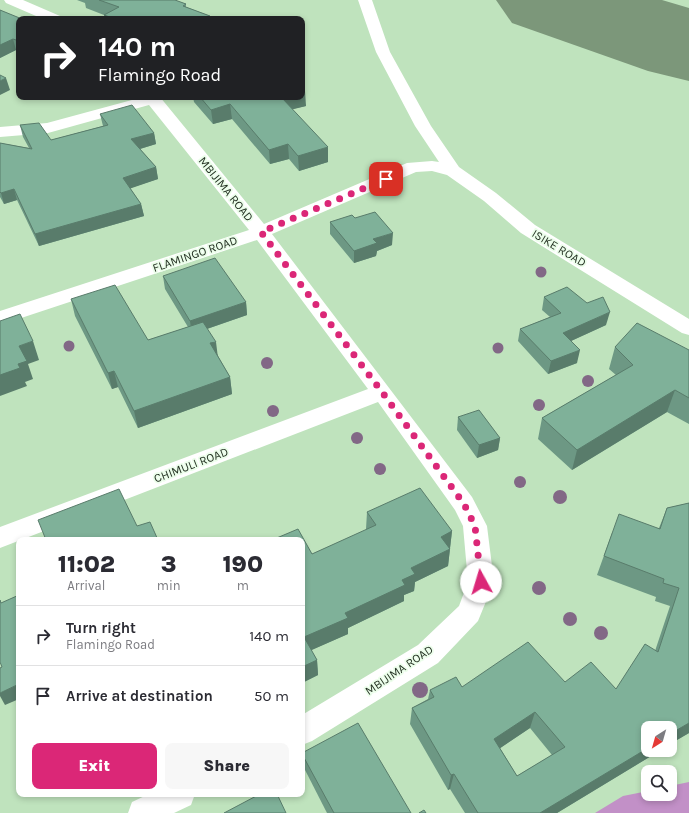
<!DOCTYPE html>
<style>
body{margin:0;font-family:Karla,sans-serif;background:#f7f7f7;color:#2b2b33;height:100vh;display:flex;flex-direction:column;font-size:15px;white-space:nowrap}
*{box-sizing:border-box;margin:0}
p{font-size:13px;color:#7c7c81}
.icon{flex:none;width:22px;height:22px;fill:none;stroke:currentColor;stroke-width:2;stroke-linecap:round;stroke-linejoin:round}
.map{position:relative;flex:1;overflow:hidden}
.sheet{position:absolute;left:16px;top:537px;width:289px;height:260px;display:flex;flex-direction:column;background:#fff;border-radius:8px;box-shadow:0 2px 6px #0003}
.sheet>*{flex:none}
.guide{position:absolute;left:16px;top:16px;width:289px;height:84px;border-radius:8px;box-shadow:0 2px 6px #0003;background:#202124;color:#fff;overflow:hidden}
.needle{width:26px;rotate:217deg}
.tools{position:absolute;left:641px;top:721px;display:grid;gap:8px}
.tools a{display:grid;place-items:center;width:36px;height:36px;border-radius:8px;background:#fff;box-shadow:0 2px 6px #0003;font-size:20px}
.pin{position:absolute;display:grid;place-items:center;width:34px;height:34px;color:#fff;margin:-17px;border-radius:8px;box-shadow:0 2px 6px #0006}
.me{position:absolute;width:44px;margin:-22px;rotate:354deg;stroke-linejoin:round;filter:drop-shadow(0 0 3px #0008)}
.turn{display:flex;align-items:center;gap:14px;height:84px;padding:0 16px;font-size:18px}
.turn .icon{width:52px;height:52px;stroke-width:2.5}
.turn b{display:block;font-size:28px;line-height:34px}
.eta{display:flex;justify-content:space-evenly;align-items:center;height:68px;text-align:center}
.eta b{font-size:24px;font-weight:800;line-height:28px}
.action{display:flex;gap:8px;margin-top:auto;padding:8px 16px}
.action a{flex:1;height:46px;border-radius:8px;background:#db2777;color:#fff;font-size:16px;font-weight:800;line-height:46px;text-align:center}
.action a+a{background:#f7f7f7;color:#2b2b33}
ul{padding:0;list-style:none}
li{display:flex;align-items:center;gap:12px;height:60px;padding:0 16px;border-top:1px solid #e1e1e2}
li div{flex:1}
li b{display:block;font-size:15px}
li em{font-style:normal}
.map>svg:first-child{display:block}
</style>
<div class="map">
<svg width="689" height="813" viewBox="0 0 689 813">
<rect width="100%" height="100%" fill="#bfe3bd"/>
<path fill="#c290c7" d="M689,782V813H595L623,796L648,791V794H670V786Z"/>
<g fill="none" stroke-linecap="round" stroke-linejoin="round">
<path fill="#7c977a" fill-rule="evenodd" d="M496,0H662L689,8V81L648,71L512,23Z"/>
<g fill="#fff" fill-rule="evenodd">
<path d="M4,0H23L60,16L62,19H43L6,3Z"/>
<path d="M358,0H372L390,52L431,126L459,167L496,193L535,225L689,319V335L682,333L521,233L484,201L447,175L432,171L416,172L272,234L472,497L487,526L494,582L478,621L438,663L312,741L302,745V715L418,645L459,606L468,582L463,526L455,510L378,402L0,548V527L368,389L257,240L0,325V311L249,230L149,105L48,133L0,137V127L47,123L143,97H160L264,224L407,163L432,161L439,162L415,126L376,52Z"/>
<path d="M149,794H195L191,805L174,813H128L132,802Z"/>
</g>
</g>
<g fill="#826886">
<circle cx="541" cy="272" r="5.5"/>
<circle cx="69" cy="346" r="5.5"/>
<circle cx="498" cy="348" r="5.5"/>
<circle cx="267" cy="363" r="6"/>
<circle cx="588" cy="381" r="6"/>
<circle cx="539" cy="405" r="6"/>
<circle cx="273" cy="411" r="6"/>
<circle cx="357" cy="438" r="6"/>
<circle cx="380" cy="469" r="6"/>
<circle cx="520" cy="482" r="6"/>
<circle cx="560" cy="497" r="7"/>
<circle cx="539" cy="588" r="7"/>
<circle cx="570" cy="619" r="7"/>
<circle cx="601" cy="633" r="7"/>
<circle cx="420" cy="690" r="8"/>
</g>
<g fill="#6d9884" fill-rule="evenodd">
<path d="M77,0H177V1L186,4V7L210,16L211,19H105L104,15L86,8L85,3Z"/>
<path d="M0,10L19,19V51L16,50L0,58Z"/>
<path d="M193,97H302L306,106L292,109L328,162L299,171L289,159L270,164L232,119L213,124L194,102Z"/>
<path d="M100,114L154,133L156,144L140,149L156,167L158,179L130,188L141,204L144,216L39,246L17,200L4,204L0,197V143L29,148L23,137L20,125L51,140L103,126Z"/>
<path d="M355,218L392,245L377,251L376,256L354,263L330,234V222Z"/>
<path d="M163,276L246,302L247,315L207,329L218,356L230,377L232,394L138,428L118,387L112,389L75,316L71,299L148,340L188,327L165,289Z"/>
<path d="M544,297L606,325L571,341L577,363L548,374L518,341L520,329L550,317L542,310Z"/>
<path d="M615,347L689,350V424L667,412L572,470L538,439L542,418L616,375L609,369Z"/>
<path d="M458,417L500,438L498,450L477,458L457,430Z"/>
<path d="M689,503V733L670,744L648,750H661L557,813H465L450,789L448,790L410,724L412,708L428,699L430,690L462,687L565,682L616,689L655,651L670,606L655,601L656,597L597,575L612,533L659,528L667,508ZM530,728L552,755L517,776L500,748Z"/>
<path d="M367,512L452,531L450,548L448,566L415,582L414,591L404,595V601L348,628V634L311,650L317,660L318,675L302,683V540L312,554L367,530L366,529Z"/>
<path d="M302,753L411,813H327L303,766Z"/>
</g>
<g fill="#597c6b">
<path d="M13,39L16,50L0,58V45Z"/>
<path d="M6,78L10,90L0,95V81Z"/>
<path d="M305,91L306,106L282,112V98L285,97H302V92Z"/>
<path d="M230,104L232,119L213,124L211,110Z"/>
<path d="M154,133L156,144L133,151L131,139Z"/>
<path d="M288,144L289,159L270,164L269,150Z"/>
<path d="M328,147V162L299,171L298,156Z"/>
<path d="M156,167L158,179L126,190L123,178Z"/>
<path d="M14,189L17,200L4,204L1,193Z"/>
<path d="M141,204L144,216L39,246L35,234Z"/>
<path d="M393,233L392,245L377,251L376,256L354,263V251L373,239Z"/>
<path d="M246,302L247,315L192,334L190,321Z"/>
<path d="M610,312L606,325L560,346L563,333Z"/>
<path d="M33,341L39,360L28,364L33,379L25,382L27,386L0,396V375L18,364L19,346Z"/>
<path d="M216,342L218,358L210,343Z"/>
<path d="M580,350L577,363L548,374L551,361Z"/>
<path d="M114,371L118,387L112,389L108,373Z"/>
<path d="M230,377L232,394L138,428L134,411Z"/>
<path d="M675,390L667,412L572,470L577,450Z"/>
<path d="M500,438L498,450L477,458L479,445Z"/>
<path d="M452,531L450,548L439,553L441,537Z"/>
<path d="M450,549L448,566L415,582L414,591L404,595V601L348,628V634L305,653L304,637L402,580L411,568Z"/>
<path d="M317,660L318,675L302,683V667Z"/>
<path d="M19,684V699L5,705L0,696V693Z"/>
<path d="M535,712L530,728L490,755L494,739Z"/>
<path d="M689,723V733L670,744V734Z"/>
<path d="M648,748V750H661L557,813H540Z"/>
<path d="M454,774L450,789L448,790L451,775Z"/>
</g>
<g fill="#7fb199" stroke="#597c6b" fill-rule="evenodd">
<path d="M99,0H175L186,4L183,6L210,16L206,19H115L104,15L119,7Z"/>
<path d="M0,10L22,19H19V41L13,39L0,45Z"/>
<path d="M0,75L6,78L0,81Z"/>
<path d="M302,88L305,91L302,92Z"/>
<path d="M200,97H285L282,98L328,147L298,156L288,144L269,150L230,104L211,110Z"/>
<path d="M132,105L154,133L131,139L156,167L123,178L141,204L35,234L14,189L1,193L0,192V143L32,149L20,125L39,123L51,140L108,125L100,114Z"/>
<path d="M375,212L393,233L373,239L377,243L354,251L330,222L352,215L355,218Z"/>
<path d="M215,258L246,302L190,321L163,276Z"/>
<path d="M115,285L148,340L203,322L216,342L210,343L230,377L134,411L114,371L108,373L71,299Z"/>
<path d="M567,287L587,303L603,297L610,312L563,333L580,350L551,361L520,329L561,313L544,297Z"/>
<path d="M20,314L33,341L19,346L27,361L18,364L20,368L0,375V321Z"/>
<path d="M637,323L689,350V398L675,390L577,450L542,418L633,365L615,347Z"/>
<path d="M479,410L500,438L479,445L458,417Z"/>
<path d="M420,488L452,531L441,537L450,549L411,568L415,574L402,580L405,585L345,613L348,618L304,637L317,660L302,667V540H272L298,529L312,554L376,525L367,512Z"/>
<path d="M119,489L137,526L150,522L158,540H46L38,520Z"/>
<path d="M689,503V723L670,734V728H648V748L540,813H478L454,774L451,775L412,708L434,697L430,690L456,677L462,687L528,642L565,682L591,662L616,689L645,644L658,652L679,588L663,583L664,579L604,556L619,514L660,529L667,508ZM535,712L565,747L517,776L494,739Z"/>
<path d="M19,595V684L0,693V668L2,667L0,662V600L1,603Z"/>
<path d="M358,723L411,813H334L302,754V753Z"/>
<path d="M260,794H277L286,813H224Z"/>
<path d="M424,810L426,813H419Z"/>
</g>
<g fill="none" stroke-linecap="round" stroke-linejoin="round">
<path stroke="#db2777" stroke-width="7" stroke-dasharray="0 12.6" d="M386,179L261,232L382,392L464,504L475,526L481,582"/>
</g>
<g text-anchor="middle" stroke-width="3.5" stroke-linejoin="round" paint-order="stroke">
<g font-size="12" fill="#233122" stroke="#ecfeeb">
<text transform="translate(226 189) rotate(51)" y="4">MBIJIMA ROAD</text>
<text transform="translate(559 248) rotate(31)" y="4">ISIKE ROAD</text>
<text transform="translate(195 254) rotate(-19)" y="4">FLAMINGO ROAD</text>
<text transform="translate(191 465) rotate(-21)" y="4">CHIMULI ROAD</text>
<text transform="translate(399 670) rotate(-34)" y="4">MBIJIMA ROAD</text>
</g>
</g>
</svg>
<div class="tools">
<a><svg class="needle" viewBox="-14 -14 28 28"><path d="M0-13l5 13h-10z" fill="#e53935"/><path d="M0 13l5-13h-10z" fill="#7c7c81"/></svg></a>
<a><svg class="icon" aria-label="search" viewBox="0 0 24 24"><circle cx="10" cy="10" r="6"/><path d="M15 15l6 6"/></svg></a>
</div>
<div class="pin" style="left:386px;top:179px;background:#d93025"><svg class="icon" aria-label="arrive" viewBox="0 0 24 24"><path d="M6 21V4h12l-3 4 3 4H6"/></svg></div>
<svg class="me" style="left:481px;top:582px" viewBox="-20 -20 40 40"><circle r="19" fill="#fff"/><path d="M0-13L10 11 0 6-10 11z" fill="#db2777"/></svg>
<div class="guide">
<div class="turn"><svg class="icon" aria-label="right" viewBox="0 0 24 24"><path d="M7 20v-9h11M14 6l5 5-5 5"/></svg><div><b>140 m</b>Flamingo Road</div></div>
</div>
<section class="sheet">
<div class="eta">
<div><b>11:02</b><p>Arrival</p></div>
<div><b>3</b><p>min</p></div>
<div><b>190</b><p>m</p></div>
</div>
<ul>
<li><svg class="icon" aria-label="right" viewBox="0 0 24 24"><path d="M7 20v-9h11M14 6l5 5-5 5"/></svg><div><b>Turn right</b><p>Flamingo Road</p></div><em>140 m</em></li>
<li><svg class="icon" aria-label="arrive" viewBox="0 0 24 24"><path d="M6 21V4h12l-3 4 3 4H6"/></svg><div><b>Arrive at destination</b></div><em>50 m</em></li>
</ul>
<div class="action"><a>Exit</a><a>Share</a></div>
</section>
</div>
